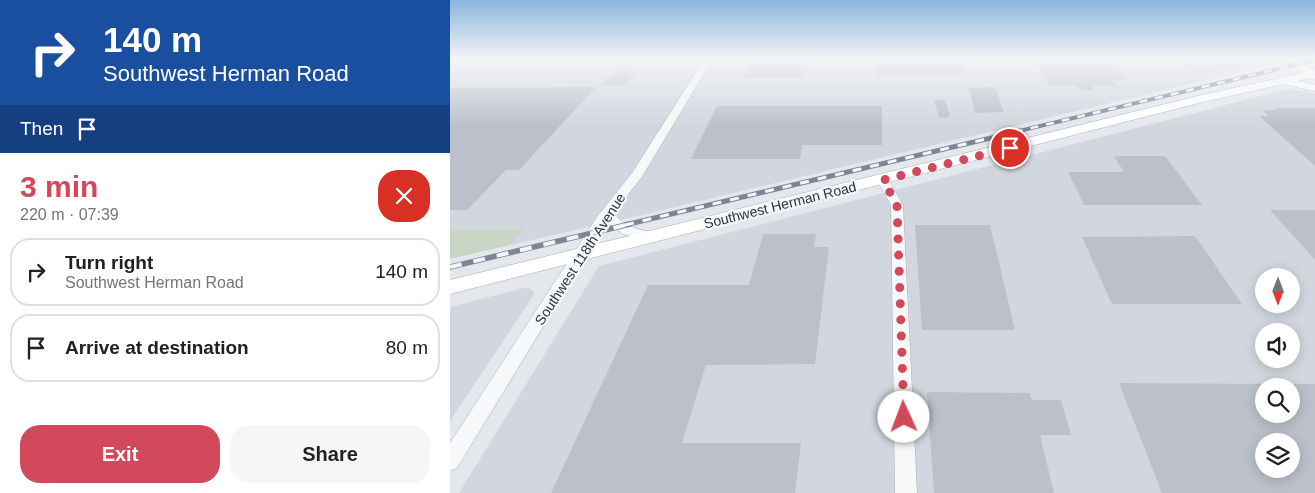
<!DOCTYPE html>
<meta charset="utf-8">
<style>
body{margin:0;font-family:Helvetica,sans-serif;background:#f6f6f6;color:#202124;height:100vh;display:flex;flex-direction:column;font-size:19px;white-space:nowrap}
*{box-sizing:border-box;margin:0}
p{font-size:16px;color:#757577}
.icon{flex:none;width:28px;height:28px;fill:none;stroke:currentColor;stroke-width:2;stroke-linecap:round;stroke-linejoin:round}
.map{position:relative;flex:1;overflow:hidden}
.panel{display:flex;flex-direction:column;background:#fff;width:450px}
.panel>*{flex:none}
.guide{background:#1a4fa0;color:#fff;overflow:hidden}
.needle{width:32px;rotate:180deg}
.controls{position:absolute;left:805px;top:268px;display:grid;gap:10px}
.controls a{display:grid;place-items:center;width:45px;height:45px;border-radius:50%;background:#fff;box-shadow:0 2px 12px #0003;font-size:25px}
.pin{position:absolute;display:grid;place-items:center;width:42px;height:42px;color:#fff;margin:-21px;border:2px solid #fff;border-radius:50%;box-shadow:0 1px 5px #0007}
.me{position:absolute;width:55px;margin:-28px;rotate:358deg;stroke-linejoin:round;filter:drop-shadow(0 0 4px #0008)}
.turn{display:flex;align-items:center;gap:18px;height:105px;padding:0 20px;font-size:22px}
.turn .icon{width:65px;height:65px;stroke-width:2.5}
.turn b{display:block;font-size:35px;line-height:42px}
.then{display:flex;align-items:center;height:48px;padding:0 20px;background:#0003;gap:10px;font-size:19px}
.round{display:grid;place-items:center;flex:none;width:52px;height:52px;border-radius:20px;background:#f6f6f6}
.summary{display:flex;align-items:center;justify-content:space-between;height:85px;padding:0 20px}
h1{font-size:30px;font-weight:700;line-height:38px;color:#d1495b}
.cta{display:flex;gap:10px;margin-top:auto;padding:10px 20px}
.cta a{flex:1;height:58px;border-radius:20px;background:#d1495b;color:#fff;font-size:20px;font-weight:700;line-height:58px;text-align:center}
.cta a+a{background:#f6f6f6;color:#202124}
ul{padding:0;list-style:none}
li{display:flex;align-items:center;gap:15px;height:68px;margin:0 10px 8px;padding:0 10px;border:2px solid #e0e0e0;border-radius:20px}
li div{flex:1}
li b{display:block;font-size:19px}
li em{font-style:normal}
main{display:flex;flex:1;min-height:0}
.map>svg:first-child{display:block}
</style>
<main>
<section class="panel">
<div class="guide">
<div class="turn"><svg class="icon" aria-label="right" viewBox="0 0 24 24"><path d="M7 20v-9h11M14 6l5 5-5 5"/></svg><div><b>140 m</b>Southwest Herman Road</div></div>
<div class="then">Then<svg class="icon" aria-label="arrive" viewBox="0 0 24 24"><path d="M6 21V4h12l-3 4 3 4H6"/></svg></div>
</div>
<div class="summary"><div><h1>3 min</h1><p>220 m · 07:39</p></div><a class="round" style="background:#d93025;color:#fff"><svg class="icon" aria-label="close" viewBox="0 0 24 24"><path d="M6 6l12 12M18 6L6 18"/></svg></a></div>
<ul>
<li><svg class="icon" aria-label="right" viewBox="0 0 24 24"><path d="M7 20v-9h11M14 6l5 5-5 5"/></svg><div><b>Turn right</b><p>Southwest Herman Road</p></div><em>140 m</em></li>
<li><svg class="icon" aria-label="arrive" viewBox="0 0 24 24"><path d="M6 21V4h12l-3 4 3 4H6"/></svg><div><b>Arrive at destination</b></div><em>80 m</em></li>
</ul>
<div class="cta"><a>Exit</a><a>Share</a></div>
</section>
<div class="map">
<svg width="865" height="493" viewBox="0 0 865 493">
<rect width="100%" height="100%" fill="#e4e7ec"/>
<g fill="#d2d6de" fill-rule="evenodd">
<path d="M0,58H819L827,63L196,214L60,245L73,229L0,230Z"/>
<path d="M839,89L865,93V493H9L149,266ZM814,276H841V304H814ZM814,331H841V359H814ZM814,386H841V414H814ZM814,441H841V469H814Z"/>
<path d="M78,287L85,293L0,421V307Z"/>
</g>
<path fill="#c9d6c5" d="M74,229L60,245L0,259V230Z"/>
<g fill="#bbc0ca" fill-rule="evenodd">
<path d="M303,58H360L355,77H294Z"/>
<path d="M427,58H511L517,75H427Z"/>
<path d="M584,58H659L677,80H661L666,86L640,85L644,90H630L626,85H599Z"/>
<path d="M729,58H809L810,63L768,71H744Z"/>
<path d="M188,69L175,85H152L166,70Z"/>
<path d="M146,87L69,170H56L17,210H0V88Z"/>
<path d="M545,87L554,112L525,113L519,88Z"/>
<path d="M484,100H495L500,117L489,118Z"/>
<path d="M267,106H432V145H352L350,159H241Z"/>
<path d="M826,108H865V166L809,116H819L812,110H828Z"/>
<path d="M664,156H715L752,205H634L618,172H674Z"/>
<path d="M820,210H865V260Z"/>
<path d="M465,225H540L565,330H472Z"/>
<path d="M313,234H366L364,247H379L365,364L256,365L232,443H351L345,493H101L198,285H299Z"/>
<path d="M745,236L792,304H662L632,237Z"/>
<path d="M669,383L814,384V414H841V384H865V493H712ZM814,441H841V469H814Z"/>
<path d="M477,392L580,393L582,400H611L621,435H590L604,493H484Z"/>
</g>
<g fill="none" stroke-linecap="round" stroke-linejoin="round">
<defs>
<g id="minor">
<path d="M255,58H263L193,175L164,213C175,229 191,229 209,234L211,237L209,240L204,242L173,234L157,222L7,468L0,471V443L147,217L182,173Z"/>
<path d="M433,176L437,178L453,205L467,493H445L441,205L427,180Z"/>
</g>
<g id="major">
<path d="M833,58H844L865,71V80L860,78L847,81L865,85V91L833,84L753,102L0,294V280L752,95L853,73Z"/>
<path d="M859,58H865V61L860,60Z"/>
</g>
</defs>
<use href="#minor" stroke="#a9aeb7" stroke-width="1"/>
<use href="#major" stroke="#a3abb8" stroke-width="1"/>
<use href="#minor" fill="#f7f8fa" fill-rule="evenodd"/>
<use href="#major" fill="#fff" fill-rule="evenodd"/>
<defs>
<path id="rail-far2" d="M565,132L865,60"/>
<path id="rail-far1" d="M175,225L570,131"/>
<path id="rail" d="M0,267L180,224"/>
</defs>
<use href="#rail-far2" stroke="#7d8696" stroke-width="4"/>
<use href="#rail-far1" stroke="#7d8696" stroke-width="5"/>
<use href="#rail" stroke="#7d8696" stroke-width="5.5"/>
<use href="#rail-far2" stroke="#f4f6f9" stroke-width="2.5" stroke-dasharray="8" stroke-linecap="butt"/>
<use href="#rail-far1" stroke="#f4f6f9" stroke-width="3" stroke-dasharray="9" stroke-linecap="butt"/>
<use href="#rail" stroke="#f4f6f9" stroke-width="4" stroke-dasharray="12" stroke-linecap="butt"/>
</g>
<linearGradient id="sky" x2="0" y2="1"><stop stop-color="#8bb4dd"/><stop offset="0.46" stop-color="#f3f4f6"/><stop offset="1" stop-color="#f3f4f6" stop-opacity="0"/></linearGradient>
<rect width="865" height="127" fill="url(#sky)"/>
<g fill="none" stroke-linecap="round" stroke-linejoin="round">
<path stroke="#d1495b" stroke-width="9" stroke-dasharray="0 16.2" d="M454,417L447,205L433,180L560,148"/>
</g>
<g text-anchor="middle" stroke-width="4.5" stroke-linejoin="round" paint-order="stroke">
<g font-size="14" fill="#2b3445" stroke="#f4f6f9">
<text transform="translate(330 205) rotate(-14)" y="5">Southwest Herman Road</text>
<text transform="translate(130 259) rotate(-57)" y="5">Southwest 118th Avenue</text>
</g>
</g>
</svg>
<div class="controls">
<a><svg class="needle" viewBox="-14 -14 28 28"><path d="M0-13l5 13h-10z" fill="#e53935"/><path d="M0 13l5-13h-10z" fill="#757577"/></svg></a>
<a><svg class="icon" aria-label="sound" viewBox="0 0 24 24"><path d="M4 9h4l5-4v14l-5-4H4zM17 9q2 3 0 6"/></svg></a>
<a><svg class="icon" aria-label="search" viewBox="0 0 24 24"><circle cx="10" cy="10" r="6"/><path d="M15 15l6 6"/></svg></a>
<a><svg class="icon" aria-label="layers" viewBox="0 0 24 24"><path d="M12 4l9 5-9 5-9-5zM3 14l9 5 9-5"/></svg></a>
</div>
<div class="pin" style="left:560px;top:148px;background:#d93025"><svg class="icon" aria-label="arrive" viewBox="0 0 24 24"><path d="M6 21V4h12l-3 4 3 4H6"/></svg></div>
<svg class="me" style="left:454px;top:417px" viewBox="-20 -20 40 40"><circle r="19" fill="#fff"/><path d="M0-13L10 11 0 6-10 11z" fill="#d1495b"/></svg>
</div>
</main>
